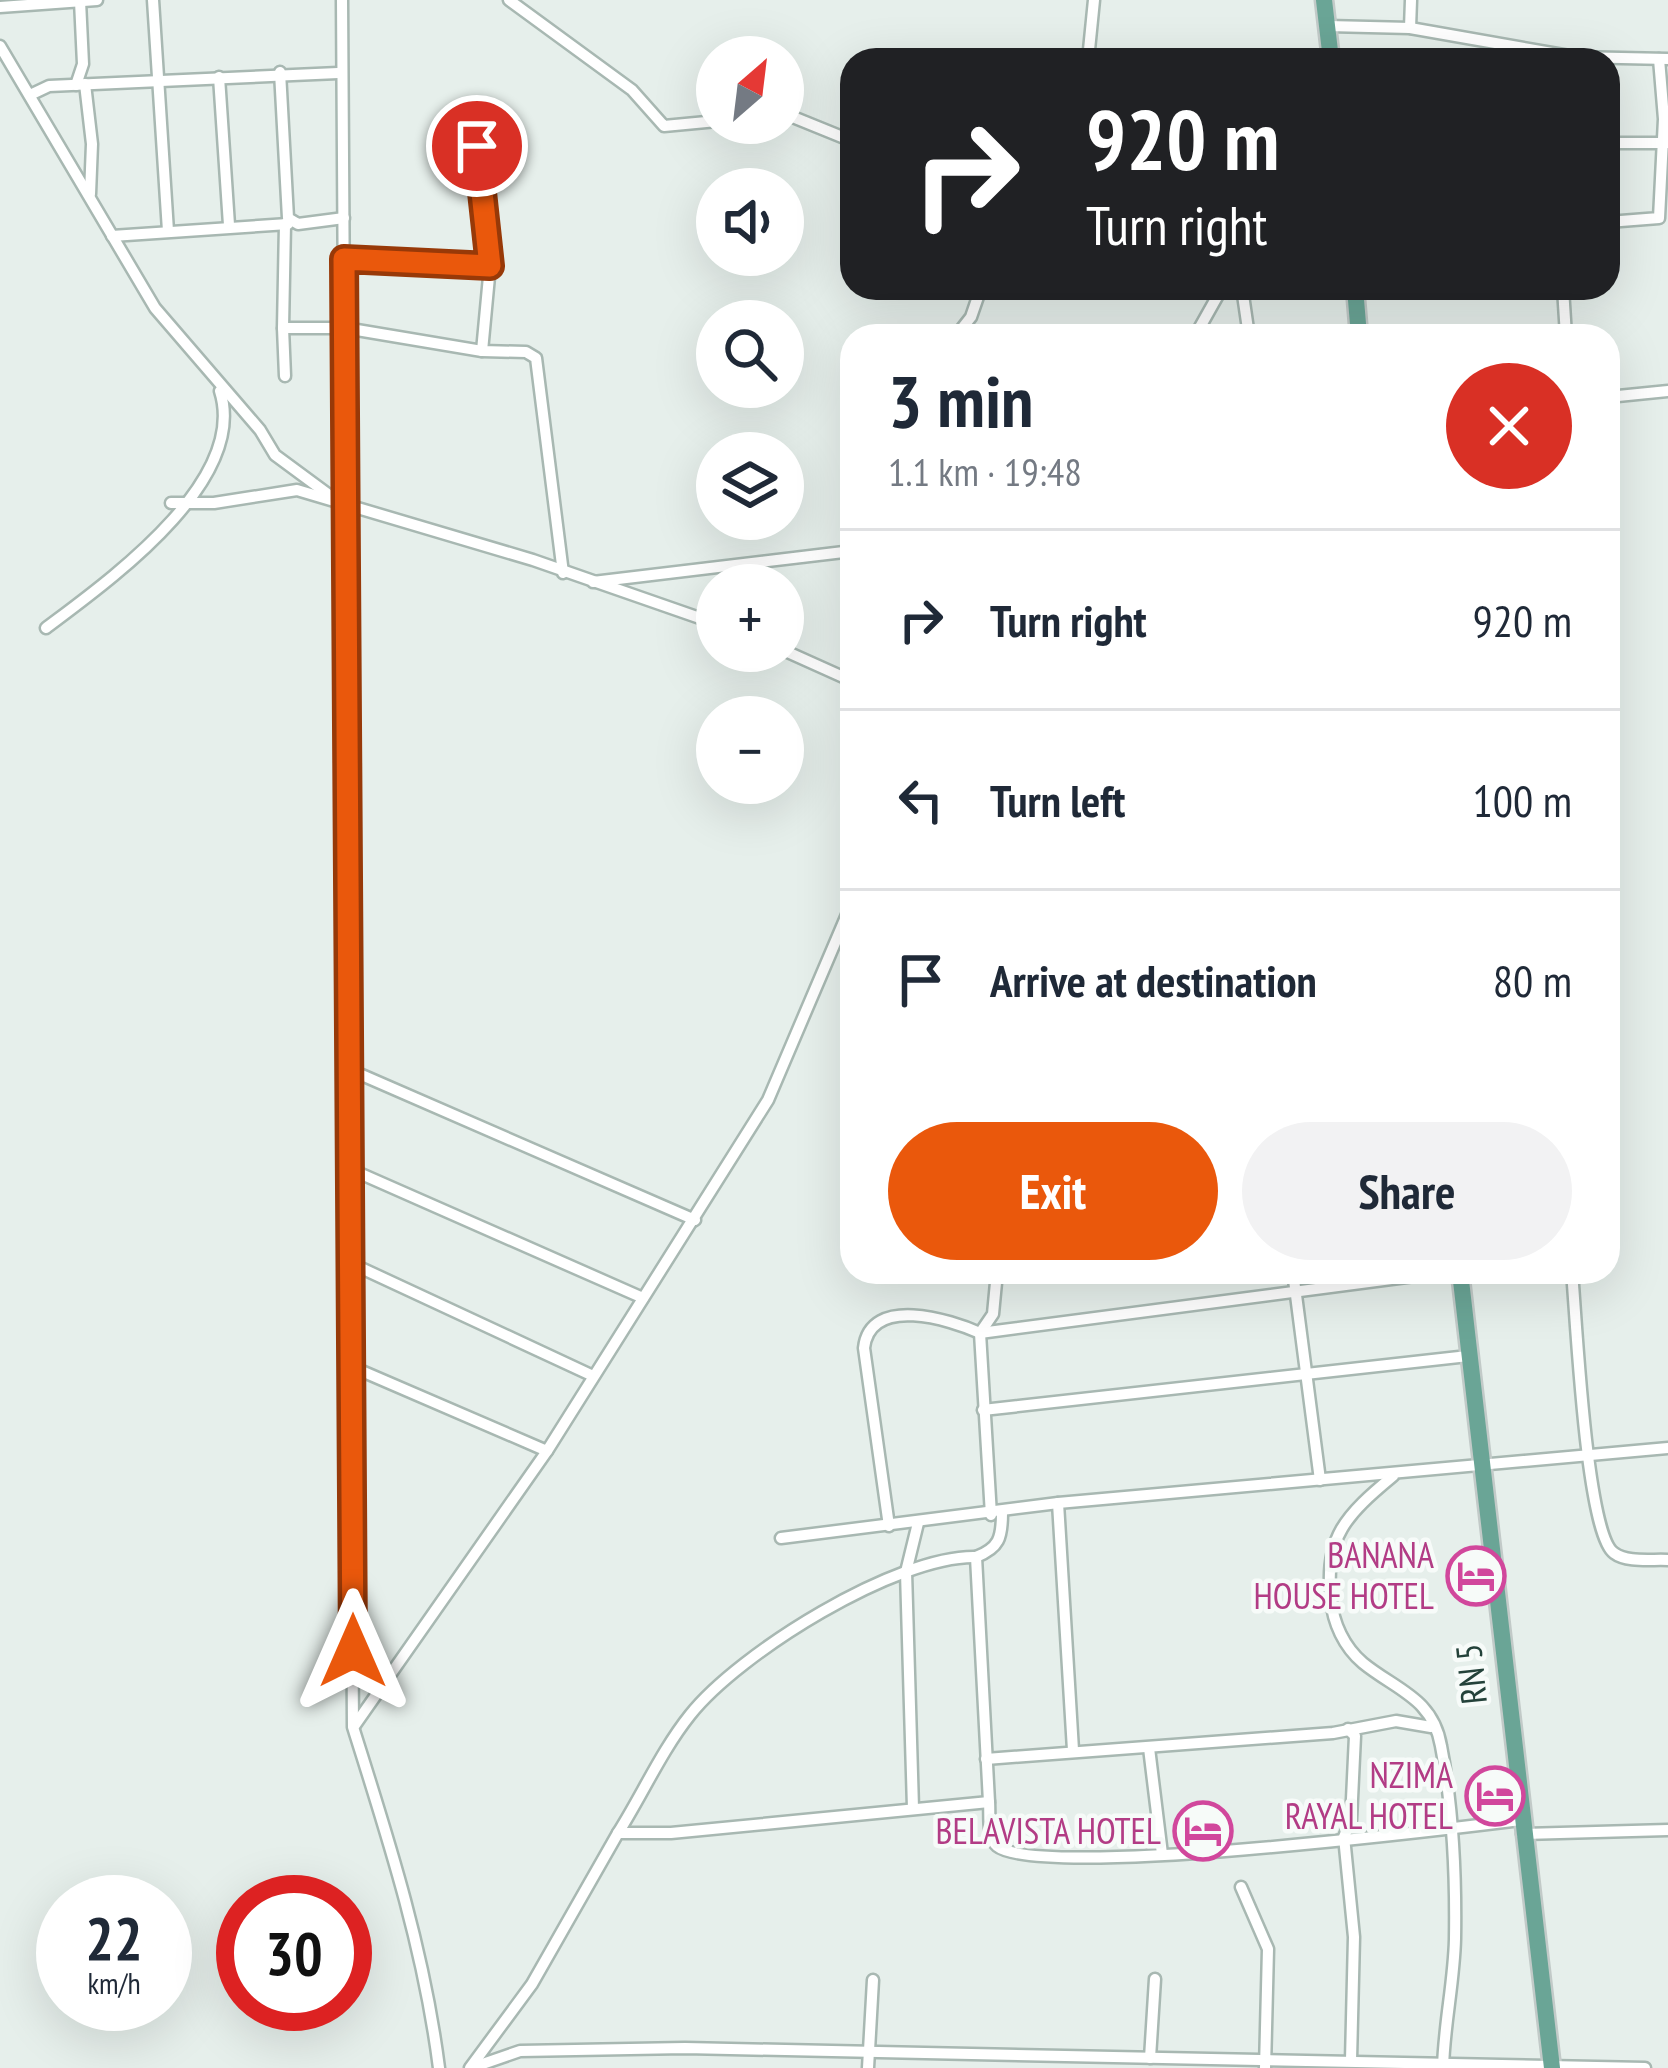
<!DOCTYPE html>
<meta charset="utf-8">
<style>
body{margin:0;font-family:"PT Sans Narrow",sans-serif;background:#f2f2f3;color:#1f2937;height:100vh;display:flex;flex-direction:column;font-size:45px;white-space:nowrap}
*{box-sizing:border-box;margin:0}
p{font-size:39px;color:#747a83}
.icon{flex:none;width:66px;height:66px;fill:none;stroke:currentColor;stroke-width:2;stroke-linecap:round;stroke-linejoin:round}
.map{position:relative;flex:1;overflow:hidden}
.panel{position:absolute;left:840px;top:324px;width:780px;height:960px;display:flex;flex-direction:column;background:#fff;border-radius:36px;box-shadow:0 12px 48px #0002}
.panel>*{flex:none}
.banner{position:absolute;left:840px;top:48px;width:780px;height:252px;border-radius:36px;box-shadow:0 12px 48px #0002;background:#202124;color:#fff;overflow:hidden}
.needle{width:78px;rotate:28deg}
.fabs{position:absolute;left:696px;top:36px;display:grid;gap:24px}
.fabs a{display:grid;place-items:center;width:108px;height:108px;border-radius:50%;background:#fff;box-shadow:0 12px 48px #0002;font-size:60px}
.speed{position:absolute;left:36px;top:1875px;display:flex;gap:24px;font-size:60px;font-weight:700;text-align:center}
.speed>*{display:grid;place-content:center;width:156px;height:156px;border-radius:50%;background:#fff;box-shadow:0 12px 48px #0002;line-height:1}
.speed small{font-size:30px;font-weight:400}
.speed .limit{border:18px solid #d22;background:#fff;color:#111}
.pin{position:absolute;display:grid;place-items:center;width:102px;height:102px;color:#fff;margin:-51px;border:6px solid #fff;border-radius:50%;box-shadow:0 3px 12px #0007}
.me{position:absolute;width:132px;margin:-66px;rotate:0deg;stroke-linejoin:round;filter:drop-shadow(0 0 9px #0008)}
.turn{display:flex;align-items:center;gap:42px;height:252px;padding:0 48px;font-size:54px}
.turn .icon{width:156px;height:156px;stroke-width:2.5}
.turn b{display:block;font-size:84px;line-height:102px}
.round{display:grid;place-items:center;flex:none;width:126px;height:126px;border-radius:63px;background:#f2f2f3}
.summary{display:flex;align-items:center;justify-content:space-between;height:204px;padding:0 48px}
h1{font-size:72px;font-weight:700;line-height:90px}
.action{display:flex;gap:24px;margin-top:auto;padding:24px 48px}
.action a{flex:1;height:138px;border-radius:72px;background:#ea580c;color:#fff;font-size:48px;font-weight:700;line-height:138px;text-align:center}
.action a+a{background:#f2f2f3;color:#1f2937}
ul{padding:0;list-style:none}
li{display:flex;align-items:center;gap:36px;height:180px;padding:0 48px;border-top:3px solid #e0e1e3}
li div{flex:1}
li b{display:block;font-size:45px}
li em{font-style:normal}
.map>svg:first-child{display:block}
</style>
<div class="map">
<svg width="1668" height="2068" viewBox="0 0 1668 2068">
<rect width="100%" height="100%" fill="#e6efeb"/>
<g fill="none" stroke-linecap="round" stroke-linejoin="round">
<defs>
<g id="minor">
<path d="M153,0L168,231"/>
<path d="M342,0L353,1727C389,1841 424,1950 439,2068"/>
<path d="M509,0L632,90L664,126L717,121"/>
<path d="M0,7L97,0"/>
<path d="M1328,26L1410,28L1575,57L1668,59"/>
<path d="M1410,28L1411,0"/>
<path d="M0,46L155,308L260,430L275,455L340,503"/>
<path d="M1088,60L1094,0"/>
<path d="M280,72L288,218L298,224L344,218"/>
<path d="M219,77L229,225"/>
<path d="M85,84L92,144L90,194"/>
<path d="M76,85L83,64L80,1"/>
<path d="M30,95L49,86L338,73"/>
<path d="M473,112L490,266L482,351"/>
<path d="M783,113L852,141"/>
<path d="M1608,143H1668"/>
<path d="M1608,222L1659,218L1664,119L1659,59"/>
<path d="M285,224L283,328H345L482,351L526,352L536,358L563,573"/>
<path d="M112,236L288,224"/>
<path d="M344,259L490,266"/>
<path d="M1242,288L1249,336"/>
<path d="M1563,288L1566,336"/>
<path d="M283,328L285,376"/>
<path d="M956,336L971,317L981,288"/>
<path d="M1195,336L1222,288"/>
<path d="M1608,397L1668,391"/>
<path d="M171,503H214L297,490L533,560L717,624"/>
<path d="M593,582L852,551"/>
<path d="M46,628C107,582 249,482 220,391"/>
<path d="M783,650L852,681"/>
<path d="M348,1069L695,1220"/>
<path d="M350,1169L643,1298"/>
<path d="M346,1261L591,1375"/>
<path d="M1293,1272L1320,1480"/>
<path d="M1572,1272C1576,1315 1586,1534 1614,1553C1627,1563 1652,1559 1668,1560"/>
<path d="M350,1366L547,1451"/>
<path d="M983,1410L1468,1356"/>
<path d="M1393,1476C1346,1515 1324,1537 1331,1599C1333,1623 1344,1647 1363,1663C1396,1690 1433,1698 1441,1746C1453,1808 1456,1876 1455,1939C1454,1982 1444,2025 1443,2068"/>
<path d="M1058,1503L1073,1750"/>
<path d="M1002,1513C1002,1538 999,1548 976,1557L989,1802C990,1815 987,1838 997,1846C1038,1880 1448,1829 1521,1820"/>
<path d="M991,1515L980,1333L993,1314L997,1272"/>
<path d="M889,1526L864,1348C870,1294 951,1320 980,1333L1445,1272"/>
<path d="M781,1538L1058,1503L1668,1448"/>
<path d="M355,1725L547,1451L768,1100L852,903"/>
<path d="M1348,1729L1355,1736L1351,1820L1344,1837L1354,1937L1351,2060"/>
<path d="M1149,1748L1162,1854"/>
<path d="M986,1759L1333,1733L1396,1721L1431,1727"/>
<path d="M913,1808L906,1572L918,1523"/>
<path d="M618,1833C642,1795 662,1750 690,1715C739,1653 897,1555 976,1557"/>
<path d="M1522,1834L1668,1830"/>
<path d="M1241,1887L1268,1949L1265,2068"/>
<path d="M1150,2058L1155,1979"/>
<path d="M470,2068L532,1984L618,1833H671L989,1802"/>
<path d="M471,2068L520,2051L685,2048L1645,2068"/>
<path d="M868,2068L873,1980"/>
</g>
<g id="primary">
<path d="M1324,0L1331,60"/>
<path d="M1355,288L1359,336"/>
<path d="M1460,1272L1552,2068"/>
</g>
</defs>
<use href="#minor" stroke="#a8b8b2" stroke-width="15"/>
<use href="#primary" stroke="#c2cac8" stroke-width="21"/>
<use href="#minor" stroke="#fff" stroke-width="10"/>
<use href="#primary" stroke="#6aa596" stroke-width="16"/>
</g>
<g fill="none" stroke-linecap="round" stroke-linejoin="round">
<defs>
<path id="route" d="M353,1651L344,259L490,266L477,146"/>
</defs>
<use href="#route" stroke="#983908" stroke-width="30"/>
<use href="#route" stroke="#ea580c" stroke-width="21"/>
</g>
<defs>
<symbol id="hotel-ring" viewBox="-11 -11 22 22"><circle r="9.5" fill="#f7fbf9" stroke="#d1479c" stroke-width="1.5"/><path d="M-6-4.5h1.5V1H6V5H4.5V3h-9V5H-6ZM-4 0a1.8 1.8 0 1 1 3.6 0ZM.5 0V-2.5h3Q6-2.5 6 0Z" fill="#d1479c"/></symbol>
</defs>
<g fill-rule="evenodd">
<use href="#hotel-ring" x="1443" y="1543" width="66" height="66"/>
<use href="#hotel-ring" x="1462" y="1763" width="66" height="66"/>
<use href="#hotel-ring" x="1170" y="1798" width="66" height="66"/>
</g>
<g text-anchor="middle" stroke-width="9" stroke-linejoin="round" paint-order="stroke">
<g font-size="36" fill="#b23c85" stroke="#f7fbf9" text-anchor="end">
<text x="1434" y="1568">BANANA<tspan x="1434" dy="41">HOUSE HOTEL</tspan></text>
<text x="1453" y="1788">NZIMA<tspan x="1453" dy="41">RAYAL HOTEL</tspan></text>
<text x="1161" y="1844">BELAVISTA HOTEL</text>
</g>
<g font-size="36" fill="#24423a" stroke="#f7fbf9">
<text transform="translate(1471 1674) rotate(-96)" y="13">RN 5</text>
</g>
</g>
</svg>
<div class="fabs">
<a><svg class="needle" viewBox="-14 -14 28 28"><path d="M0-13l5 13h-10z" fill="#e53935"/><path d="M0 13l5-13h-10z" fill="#747a83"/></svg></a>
<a><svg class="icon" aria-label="sound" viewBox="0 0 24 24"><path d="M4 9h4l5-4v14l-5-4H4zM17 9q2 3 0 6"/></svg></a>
<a><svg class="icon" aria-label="search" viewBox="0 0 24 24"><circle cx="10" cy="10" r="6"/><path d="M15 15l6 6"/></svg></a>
<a><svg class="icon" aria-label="layers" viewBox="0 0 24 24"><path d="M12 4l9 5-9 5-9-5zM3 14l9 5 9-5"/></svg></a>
<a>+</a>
<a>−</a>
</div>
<div class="speed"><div>22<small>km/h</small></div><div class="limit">30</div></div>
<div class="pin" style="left:477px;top:146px;background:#d93025"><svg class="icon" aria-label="arrive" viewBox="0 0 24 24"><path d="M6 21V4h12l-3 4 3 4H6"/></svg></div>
<svg class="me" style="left:353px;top:1651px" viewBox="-20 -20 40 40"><path d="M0-17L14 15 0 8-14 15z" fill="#ea580c" stroke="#fff" stroke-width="4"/></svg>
<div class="banner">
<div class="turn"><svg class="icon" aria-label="right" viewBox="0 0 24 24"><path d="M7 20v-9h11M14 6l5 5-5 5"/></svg><div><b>920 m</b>Turn right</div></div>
</div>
<section class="panel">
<div class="summary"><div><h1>3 min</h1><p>1.1 km · 19:48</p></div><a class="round" style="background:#d93025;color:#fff"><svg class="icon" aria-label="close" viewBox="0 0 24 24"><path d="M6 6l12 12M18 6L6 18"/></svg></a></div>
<ul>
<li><svg class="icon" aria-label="right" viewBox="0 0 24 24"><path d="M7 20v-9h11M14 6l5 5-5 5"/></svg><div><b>Turn right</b></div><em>920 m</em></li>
<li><svg class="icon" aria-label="left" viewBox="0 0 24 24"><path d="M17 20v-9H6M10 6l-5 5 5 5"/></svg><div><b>Turn left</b></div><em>100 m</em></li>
<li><svg class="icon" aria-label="arrive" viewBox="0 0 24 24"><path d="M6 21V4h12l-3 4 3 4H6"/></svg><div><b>Arrive at destination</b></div><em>80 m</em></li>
</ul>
<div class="action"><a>Exit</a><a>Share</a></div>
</section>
</div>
